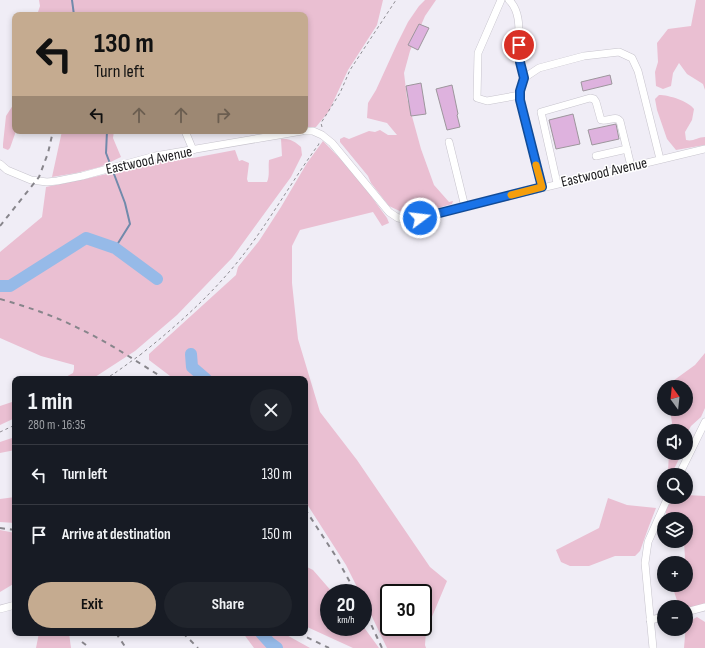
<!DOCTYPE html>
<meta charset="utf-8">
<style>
body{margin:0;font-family:"Sofia Sans Condensed",sans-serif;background:#20242c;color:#f1f3f6;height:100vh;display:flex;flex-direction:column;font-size:15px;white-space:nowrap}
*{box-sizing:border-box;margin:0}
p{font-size:13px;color:#9ea1a6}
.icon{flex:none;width:22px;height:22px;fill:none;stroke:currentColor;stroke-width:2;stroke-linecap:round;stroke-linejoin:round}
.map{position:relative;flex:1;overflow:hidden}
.details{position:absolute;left:12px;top:376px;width:296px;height:260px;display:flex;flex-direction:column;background:#171b24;border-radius:8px;box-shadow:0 2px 6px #0003}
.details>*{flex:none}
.guide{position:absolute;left:12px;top:12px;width:296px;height:122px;border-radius:8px;box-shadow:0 2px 6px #0003;background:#c5ab90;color:#111;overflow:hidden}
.needle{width:26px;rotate:345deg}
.buttons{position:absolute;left:657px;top:380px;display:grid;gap:8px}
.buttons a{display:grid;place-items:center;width:36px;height:36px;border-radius:50%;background:#171b24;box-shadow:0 2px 6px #0003;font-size:20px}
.speed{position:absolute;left:320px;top:584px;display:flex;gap:8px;font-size:20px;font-weight:700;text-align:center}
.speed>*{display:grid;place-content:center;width:52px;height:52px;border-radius:50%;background:#171b24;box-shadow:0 2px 6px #0003;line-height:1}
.speed small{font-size:10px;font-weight:400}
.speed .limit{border:2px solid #111;border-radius:6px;background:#fff;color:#111}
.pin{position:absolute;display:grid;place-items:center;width:34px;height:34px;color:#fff;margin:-17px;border:2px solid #fff;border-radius:50%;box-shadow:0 1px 4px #0007}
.me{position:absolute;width:44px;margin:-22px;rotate:75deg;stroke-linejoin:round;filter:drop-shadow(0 0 3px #0008)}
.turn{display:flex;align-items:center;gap:14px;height:84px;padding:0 16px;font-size:18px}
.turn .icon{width:52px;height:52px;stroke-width:2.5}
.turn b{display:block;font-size:28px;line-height:34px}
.lanes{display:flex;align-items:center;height:38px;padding:0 16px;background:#0003;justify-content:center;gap:20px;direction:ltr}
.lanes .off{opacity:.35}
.round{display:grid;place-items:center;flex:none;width:42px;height:42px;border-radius:21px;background:#20242c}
.head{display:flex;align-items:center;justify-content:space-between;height:68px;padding:0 16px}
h1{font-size:24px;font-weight:700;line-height:30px}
.action{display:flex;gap:8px;margin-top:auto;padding:8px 16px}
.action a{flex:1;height:46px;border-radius:24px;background:#c5ab90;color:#111;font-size:16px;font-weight:700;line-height:46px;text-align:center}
.action a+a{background:#20242c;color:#f1f3f6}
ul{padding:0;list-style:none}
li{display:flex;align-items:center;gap:12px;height:60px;padding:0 16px;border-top:1px solid #363941}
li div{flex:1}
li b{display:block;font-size:15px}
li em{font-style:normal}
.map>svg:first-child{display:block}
</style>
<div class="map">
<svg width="705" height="648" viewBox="0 0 705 648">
<rect width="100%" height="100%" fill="#f0edf6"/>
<g fill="#eabfd2" fill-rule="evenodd">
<path d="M39,0H383L377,25L348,70L329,111L316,127H305V15H37L40,6Z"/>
<path d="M425,0H436L425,16L410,51L404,73L407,98L421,149L434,185L449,202L453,201L452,204L417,214H406L389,206L371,183L368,176L340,142V139L344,137L349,139L369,131L375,132L380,130L388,135H397L387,123L367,118L368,103L376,90L397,44L408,22L419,6Z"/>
<path d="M696,0H705V90L703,84L687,74L679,63L673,73L671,86L663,89L656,86L655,72L658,62L657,43L668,29L691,26Z"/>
<path d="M659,95C669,95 688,101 694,109L692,120L685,132L686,140C693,142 698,137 705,137V145L676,150L667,139L657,110L655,99Z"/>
<path d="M15,102V131H16L10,148L8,150L3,148V144L6,116Z"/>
<path d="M62,131H114L113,138L121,157L100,167L76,173L52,177Z"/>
<path d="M281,139C290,138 295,142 301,147L302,155L291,177L232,258L177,315L135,351L92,379H62L73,373L74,369V365L41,356L0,338V252L42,217L46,187C72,182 98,176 124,170C138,167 182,154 193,158L235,150L239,161L242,160L249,163L247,179L248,182H267C270,175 268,168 269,160L282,156Z"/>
<path d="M323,141L355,174L387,218L389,223L382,226L373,212L300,230L292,246V283L298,339L320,412L357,460L430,567L447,581L426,631L425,645L426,648H387L363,598V593H360L346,565L305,501V379H174L149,360V354L236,275L238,267L259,241L281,207L307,163ZM389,593H423V627H389Z"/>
<path d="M705,353V408L701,417L691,426L686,435V444V431H671L672,423L670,409H686V387L666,386L695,365Z"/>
<path d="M15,401V418L0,425V406Z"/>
<path d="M15,437V450L0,453V442Z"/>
<path d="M669,453H682L671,475H666L668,471Z"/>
<path d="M686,495L705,496V605L686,608V607H679L672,585H686V563H682L685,558L684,542L682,541H686V519H667L665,508C671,502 677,497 686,497Z"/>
<path d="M15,497V523L0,522V499Z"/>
<path d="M608,498L627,505L656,508L649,526L640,551L635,556H615L589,566H570L561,562L556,550L599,528Z"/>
<path d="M0,530L15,533V583L0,592Z"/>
<path d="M305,566L313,570L333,593H329V627H363V626L379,648H353L305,626Z"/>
<path d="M697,617L705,622V648H684L686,623Z"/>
<path d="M39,633H69L71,648H36Z"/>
<path d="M243,633H283L310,648H254Z"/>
</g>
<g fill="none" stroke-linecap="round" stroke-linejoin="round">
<g stroke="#718aab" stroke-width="2">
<path d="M72,0L74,15"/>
<path d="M107,131L106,153L125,203L130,224L115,248"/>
</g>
<g stroke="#96bae8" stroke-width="12">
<path d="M0,286H10L86,238L115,248L157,279"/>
<path d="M191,354L192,367L206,379"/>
<path d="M261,633L270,643L277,648"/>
</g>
</g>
<g fill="#deb2de" stroke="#9d969c">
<path d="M419,24L429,28L418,50L408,45Z"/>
<path d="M610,75L612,84L583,91L581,82Z"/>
<path d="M421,83L426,114L411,116L406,86Z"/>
<path d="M452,85L458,114L457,115L460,127L447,130L436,89Z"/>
<path d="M573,114L580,144L556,149L549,120Z"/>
<path d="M616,124L619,139L592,145L588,130Z"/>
</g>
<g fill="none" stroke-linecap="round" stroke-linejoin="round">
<defs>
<g id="minor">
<path d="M501,0L478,53L477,98L487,101L520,95"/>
<path d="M509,0C525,16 516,43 520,63C521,68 522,73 524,78"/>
<path d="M185,131L193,150"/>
<path d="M305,131H313L322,135L332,143L389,212L398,218L409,220L705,149"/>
<path d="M449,142L465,207"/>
<path d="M596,156L627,149"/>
<path d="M0,164L7,170L31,180L47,182L57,181L82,176L155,156L302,131"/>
<path d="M557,183L541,112L590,98L594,99L596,102L601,120C608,122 615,115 620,121L631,166"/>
<path d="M542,187L520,100V91L524,78L539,68L584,56L619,52L632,58L638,71L660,159"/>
<path d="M679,475L705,422"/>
<path d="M0,609L15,605"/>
<path d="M686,612L705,607"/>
<path d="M650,620L664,617"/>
<path d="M653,648L645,563L648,542L668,497"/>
</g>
</defs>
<use href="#minor" stroke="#c7c4cd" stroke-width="8"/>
<g stroke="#8d8b91" stroke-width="1" stroke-dasharray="3 3" stroke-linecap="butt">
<path d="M322,127L321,123L340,93L350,70L396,0"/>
<path d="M140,355C174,328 207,299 235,265C265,229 288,187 316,148L319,144L318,141"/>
<path d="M105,379L115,373"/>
<path d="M0,432L15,425"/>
</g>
<use href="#minor" stroke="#fff" stroke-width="7"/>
<g stroke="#87858b" stroke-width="2" stroke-dasharray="5 5" stroke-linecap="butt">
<path d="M0,226L39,177L48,153L53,131"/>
<path d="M0,299C28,307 55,316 80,329C110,343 137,362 165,379"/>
<path d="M305,509L335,555L356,593"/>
<path d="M0,528L15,530"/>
<path d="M363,607L382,648"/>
<path d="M116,633L126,648"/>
<path d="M183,633L198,648"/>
<path d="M298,633L329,648"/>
<path d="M82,642L90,648"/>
</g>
<path stroke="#8d8b91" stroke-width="1" stroke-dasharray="3 3" stroke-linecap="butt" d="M115,373L140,355"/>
</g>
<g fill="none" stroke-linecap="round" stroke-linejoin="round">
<defs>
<path id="route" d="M420,218L542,187L520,100V91L524,78L520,62L519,45"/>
</defs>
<use href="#route" stroke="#114b97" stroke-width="10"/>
<use href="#route" stroke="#1a73e8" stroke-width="7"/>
<path stroke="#f59e0b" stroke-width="7" d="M511,195L542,187L536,165"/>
</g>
<g text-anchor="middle" stroke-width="3" stroke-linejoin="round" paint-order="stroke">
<g font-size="15" fill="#1b1a1d" stroke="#fff">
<text transform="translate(149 160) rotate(-12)" y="5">Eastwood Avenue</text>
<text transform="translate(604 172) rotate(-13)" y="5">Eastwood Avenue</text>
</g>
</g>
</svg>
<div class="buttons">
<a><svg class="needle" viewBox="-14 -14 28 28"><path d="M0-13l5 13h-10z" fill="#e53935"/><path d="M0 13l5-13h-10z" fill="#9ea1a6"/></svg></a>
<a><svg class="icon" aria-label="sound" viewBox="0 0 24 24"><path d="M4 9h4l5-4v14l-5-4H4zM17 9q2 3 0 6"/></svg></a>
<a><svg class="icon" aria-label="search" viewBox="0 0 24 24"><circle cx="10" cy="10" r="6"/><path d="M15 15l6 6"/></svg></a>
<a><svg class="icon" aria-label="layers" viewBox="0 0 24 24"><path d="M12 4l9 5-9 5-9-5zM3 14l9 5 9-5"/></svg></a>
<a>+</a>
<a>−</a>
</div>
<div class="speed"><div>20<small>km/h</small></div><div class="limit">30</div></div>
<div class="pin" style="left:519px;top:45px;background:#d93025"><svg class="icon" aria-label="arrive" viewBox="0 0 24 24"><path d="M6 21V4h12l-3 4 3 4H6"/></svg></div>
<svg class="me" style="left:420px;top:218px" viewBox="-20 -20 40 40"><circle r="17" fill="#1a73e8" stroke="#fff" stroke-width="3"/><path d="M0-11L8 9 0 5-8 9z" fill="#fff"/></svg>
<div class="guide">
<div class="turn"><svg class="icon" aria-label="left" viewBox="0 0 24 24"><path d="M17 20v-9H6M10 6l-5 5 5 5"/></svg><div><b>130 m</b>Turn left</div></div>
<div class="lanes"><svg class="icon" aria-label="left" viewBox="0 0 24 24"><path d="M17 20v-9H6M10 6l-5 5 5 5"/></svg><svg class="icon off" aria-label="ahead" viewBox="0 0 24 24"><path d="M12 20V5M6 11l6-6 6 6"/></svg><svg class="icon off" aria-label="ahead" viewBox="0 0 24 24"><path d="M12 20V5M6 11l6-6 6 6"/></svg><svg class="icon off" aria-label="right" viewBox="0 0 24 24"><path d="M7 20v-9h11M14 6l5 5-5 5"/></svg></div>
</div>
<section class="details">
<div class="head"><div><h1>1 min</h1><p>280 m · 16:35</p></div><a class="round"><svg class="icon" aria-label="close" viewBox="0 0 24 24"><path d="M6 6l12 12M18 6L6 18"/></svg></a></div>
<ul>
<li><svg class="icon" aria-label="left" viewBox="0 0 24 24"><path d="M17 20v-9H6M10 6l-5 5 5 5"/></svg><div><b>Turn left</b></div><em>130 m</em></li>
<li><svg class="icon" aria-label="arrive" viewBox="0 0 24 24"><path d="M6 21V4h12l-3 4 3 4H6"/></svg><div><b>Arrive at destination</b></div><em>150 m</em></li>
</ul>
<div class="action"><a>Exit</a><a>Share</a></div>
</section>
</div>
